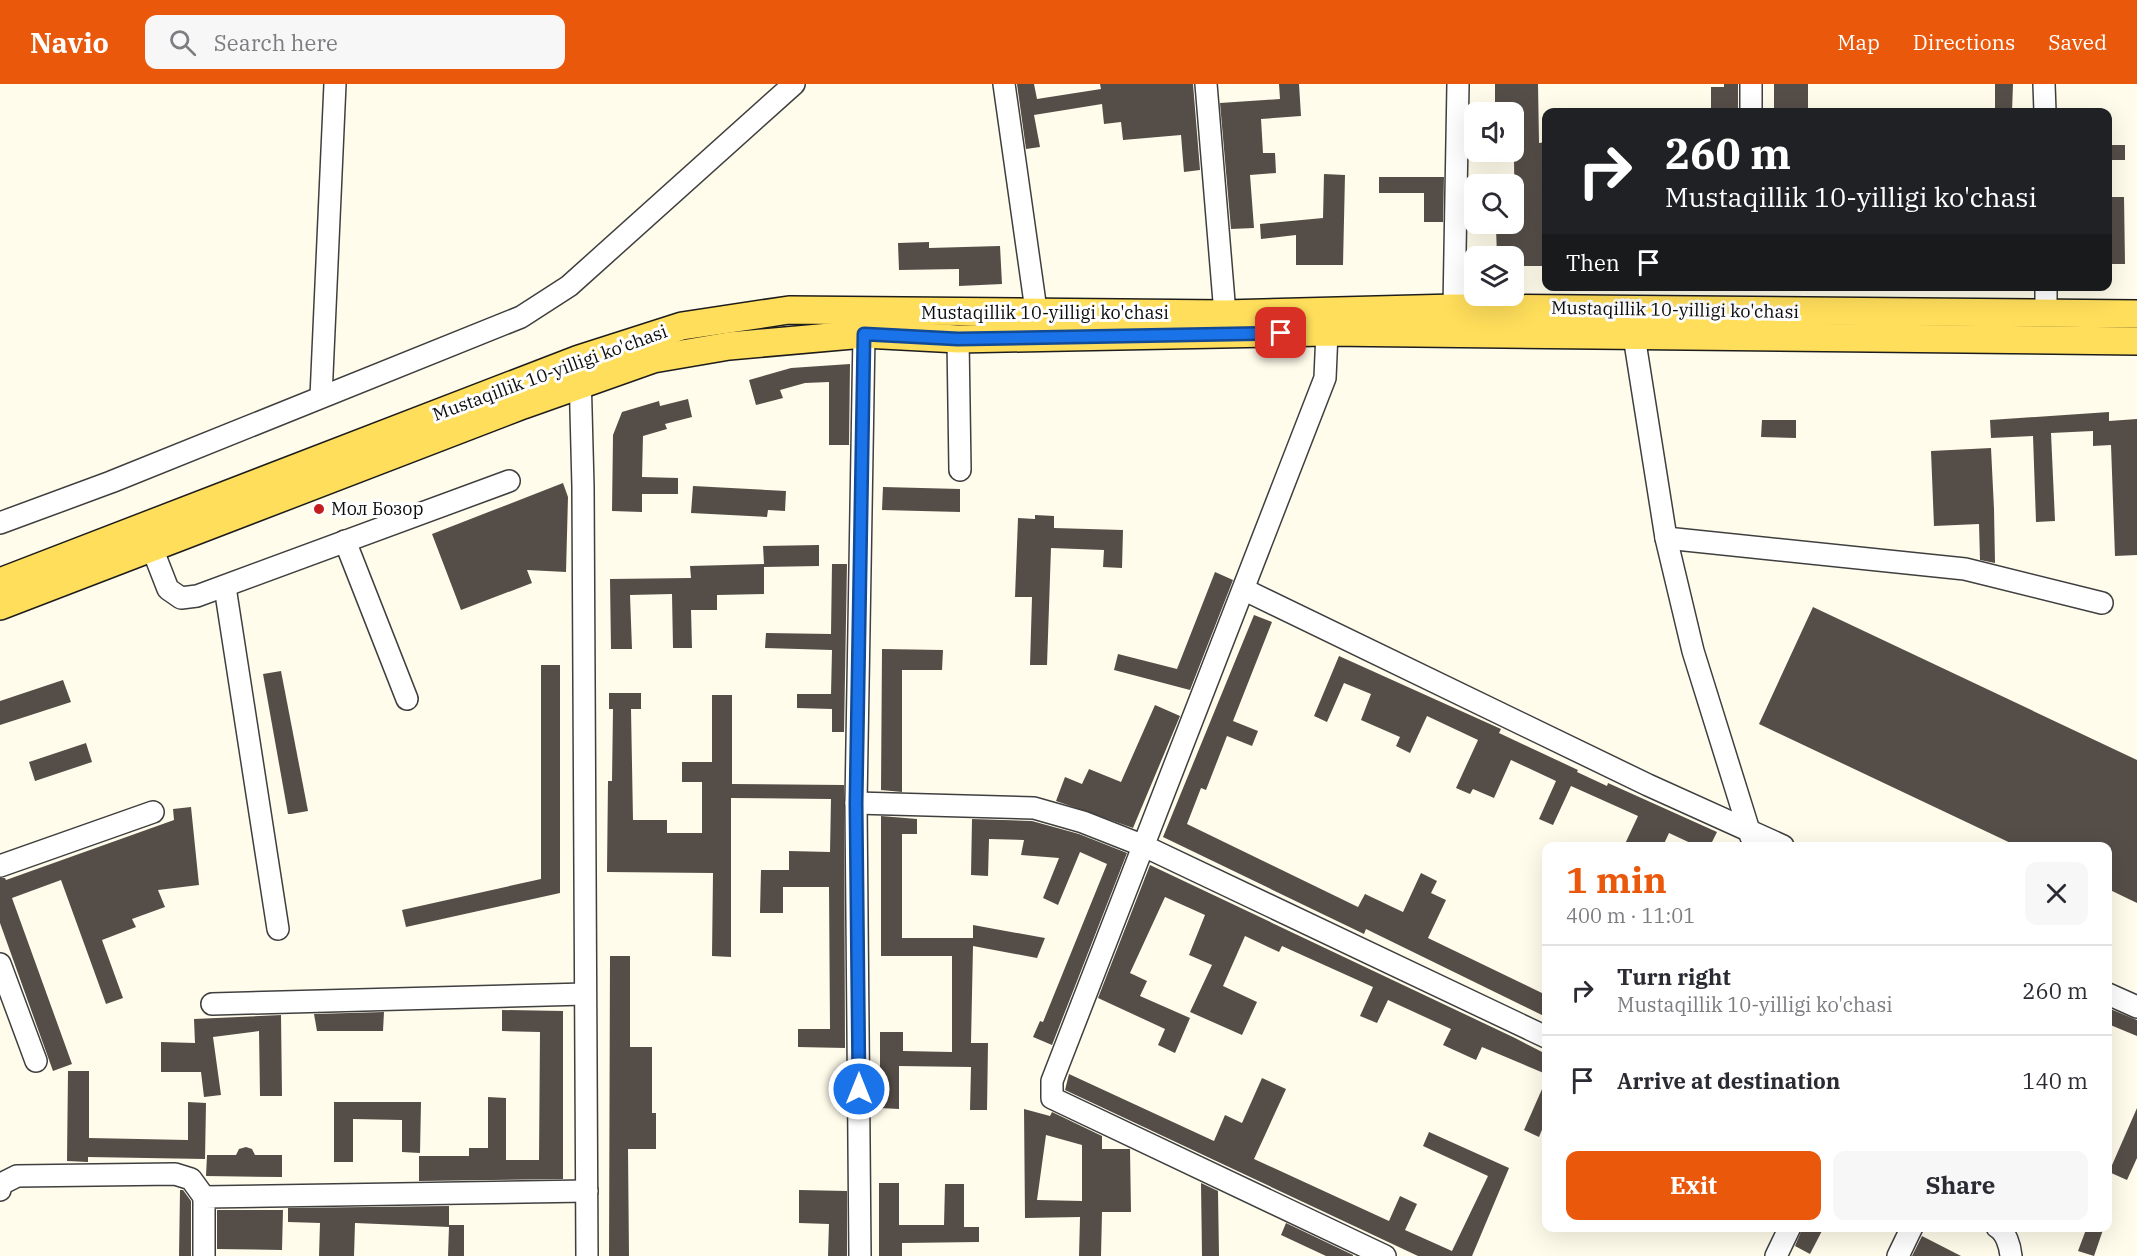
<!DOCTYPE html>
<meta charset="utf-8">
<style>
body{margin:0;font-family:"IBM Plex Serif",serif;background:#f7f7f7;color:#2b2b33;height:100vh;display:flex;flex-direction:column;font-size:22px;white-space:nowrap}
*{box-sizing:border-box;margin:0}
p{font-size:20px;color:#7c7c81}
.icon{flex:none;width:33px;height:33px;fill:none;stroke:currentColor;stroke-width:2;stroke-linecap:round;stroke-linejoin:round}
.map{position:relative;flex:1;overflow:hidden}
.panel{position:absolute;left:1542px;top:758px;width:570px;height:390px;display:flex;flex-direction:column;background:#fff;border-radius:12px;box-shadow:0 6px 24px #0002}
.panel>*{flex:none}
.hud{position:absolute;left:1542px;top:24px;width:570px;height:183px;border-radius:12px;box-shadow:0 6px 24px #0002;background:#202124;color:#fff;overflow:hidden}
.fabs{position:absolute;left:1464px;top:18px;display:grid;gap:12px}
.fabs a{display:grid;place-items:center;width:60px;height:60px;border-radius:12px;background:#fff;box-shadow:0 6px 24px #0002;font-size:30px}
.pin{position:absolute;display:grid;place-items:center;width:51px;height:51px;color:#fff;margin:-26px;border-radius:12px;box-shadow:0 3px 9px #0006}
.me{position:absolute;width:66px;margin:-33px;rotate:0deg;stroke-linejoin:round;filter:drop-shadow(0 0 4px #0008)}
.turn{display:flex;align-items:center;gap:21px;height:126px;padding:0 24px;font-size:27px}
.turn .icon{width:78px;height:78px;stroke-width:2.5}
.turn b{display:block;font-size:42px;line-height:51px}
.then{display:flex;align-items:center;height:57px;padding:0 24px;background:#0003;gap:12px;font-size:22px}
.round{display:grid;place-items:center;flex:none;width:63px;height:63px;border-radius:12px;background:#f7f7f7}
.head{display:flex;align-items:center;justify-content:space-between;height:102px;padding:0 24px}
h1{font-size:36px;font-weight:700;line-height:45px;color:#ea580c}
.primary-button{display:flex;gap:12px;margin-top:auto;padding:12px 24px}
.primary-button a{flex:1;height:69px;border-radius:12px;background:#ea580c;color:#fff;font-size:24px;font-weight:700;line-height:69px;text-align:center}
.primary-button a+a{background:#f7f7f7;color:#2b2b33}
ul{padding:0;list-style:none}
li{display:flex;align-items:center;gap:18px;height:90px;padding:0 24px;border-top:2px solid #e1e1e2}
li div{flex:1}
li b{display:block;font-size:22px}
li em{font-style:normal}
header{display:flex;align-items:center;gap:36px;box-sizing:border-box;height:84px;padding:0 30px;background:#ea580c;color:#fff}
header strong{font-size:28px}
nav{display:flex;gap:33px;margin-inline-start:auto;font-size:21px}
.search{width:420px;height:54px;background:#f7f7f7;display:flex;align-items:center;gap:15px;box-sizing:border-box;padding:0 21px;border-radius:12px;color:#7c7c81;font-size:22px}
.map>svg:first-child{display:block}
</style>
<header>
<strong>Navio</strong>
<div class="search"><svg class="icon" aria-label="search" viewBox="0 0 24 24"><circle cx="10" cy="10" r="6"/><path d="M15 15l6 6"/></svg>Search here</div>
<nav><a>Map</a><a>Directions</a><a>Saved</a></nav>
</header>
<div class="map">
<svg width="2137" height="1172" viewBox="0 0 2137 1172">
<rect width="100%" height="100%" fill="#fffceb"/>
<g fill="#554e48" fill-rule="evenodd">
<path d="M1017,0H1034L1037,15L1101,5L1100,0H1193L1200,86L1184,88L1181,51L1123,56L1121,38L1104,40L1102,20L1034,31L1040,63L1026,65Z"/>
<path d="M1279,0H1299L1301,32L1261,35L1263,69H1275L1276,89L1250,91L1254,144L1231,145L1220,19L1280,15Z"/>
<path d="M1495,0H1538L1539,59L1546,58V182H1514V172H1497L1496,144L1515,143L1514,77V28H1495Z"/>
<path d="M1724,0H1738V28H1711V3H1724Z"/>
<rect x="1774" y="0" width="34" height="28"/>
<path d="M1995,0H2013L2012,28H1995Z"/>
<rect x="2108" y="61" width="17" height="15"/>
<path d="M1324,90L1345,91L1343,181H1296V151L1261,155L1260,140L1323,134Z"/>
<path d="M1379,93H1444L1443,138H1424V109H1379Z"/>
<path d="M2108,113H2124L2125,180H2108Z"/>
<path d="M929,158V164L1000,162L1002,200L959,202V185L899,186L898,159Z"/>
<path d="M850,280L849,361H829V298L805,299L780,306L783,314L756,321L749,296L791,284Z"/>
<path d="M688,315L692,333L665,340L667,345L643,352L642,393L678,394V410H642V428L612,427L613,351L622,328L659,317L660,322Z"/>
<path d="M2109,328V337L2137,335V471L2115,472L2111,361L2093,362V347L2051,349L2055,437L2036,438L2033,352L1991,354L1990,336Z"/>
<path d="M1762,336H1796V354L1761,353Z"/>
<path d="M1991,364L1994,425L1995,479L1980,476L1979,440L1934,442L1931,367Z"/>
<path d="M563,399L568,413L566,488L527,486L532,499L461,526L432,450Z"/>
<path d="M693,402L786,407L785,427L768,426L767,433L691,429Z"/>
<path d="M883,403L960,405V428L882,426Z"/>
<path d="M1035,431L1054,432V444L1123,446L1122,484L1103,483L1104,466L1051,464L1047,581H1030L1032,513H1015L1018,434L1035,435Z"/>
<path d="M819,461V482L764,483V510L717,511V526H691L692,564H673L672,510L630,511L632,565H611L610,495L691,494L690,482L764,480L763,462Z"/>
<path d="M832,480H847L844,648H832V625L797,624V610H831L832,566L765,564L766,549L831,550Z"/>
<path d="M1215,488L1233,496L1190,606L1114,586L1118,570L1177,585Z"/>
<path d="M1813,523L2137,676V819L2108,805V762H2017L1759,640Z"/>
<path d="M1254,531L1272,538L1233,637L1258,647L1252,662L1227,652L1206,706L1201,704L1187,740L1358,823L1365,810L1403,828L1421,789L1437,797L1431,809L1446,816L1428,854L1546,911V933L1366,845L1364,850L1163,753Z"/>
<path d="M882,565L943,566L942,586H902V708L881,706Z"/>
<path d="M1339,572L1501,645L1499,649L1578,686L1577,688L1607,702L1608,699L1717,748L1710,762H1697L1669,749L1663,762H1624L1638,732L1571,702L1553,741L1539,735L1556,697L1511,676L1494,714L1473,705L1470,710L1456,704L1478,656L1427,632L1410,669L1396,662L1400,653L1361,636L1371,610L1344,599L1327,638L1314,632Z"/>
<path d="M541,581H560V809L406,843L402,826L541,795Z"/>
<path d="M281,587L308,727L291,730H288L263,590Z"/>
<path d="M63,596L71,618L0,641V617Z"/>
<path d="M609,609H641V625H631L633,736H667V749H702V698H682V678H712V611H732V700L844,701L845,964L798,963V945H830L829,803H783V829H760L761,786H789V767L830,768L831,715L731,714V873L712,872L713,789L607,788L608,697H612L613,625H609Z"/>
<path d="M1155,621L1180,632L1133,744L1056,717L1065,693L1082,700L1089,685L1121,698Z"/>
<path d="M86,659L92,678L35,697L29,678Z"/>
<path d="M191,723L199,801L158,806L165,823L132,835L136,843L102,856L123,914L106,920L61,796L12,814L72,980L53,987L0,839V794H5L6,796L174,736L173,725Z"/>
<path d="M881,732L917,735V750H902V854H973V841L1045,854L1037,874L973,862L971,959H988L987,1026H970L971,983L899,982V1025L880,1024V948H903V967L952,968V872H881Z"/>
<path d="M972,735L1032,737L1079,750L1127,769L1052,961L1033,953L1040,937L1043,938L1107,780L1080,768L1058,821L1043,814L1059,774L1021,771L1024,756L989,755L988,792L971,791Z"/>
<path d="M1150,781L1515,954L1546,970V990L1482,963L1476,976L1443,961L1451,945L1388,916L1377,939L1360,932L1373,903L1282,862L1279,868L1245,852L1223,902L1257,918L1242,951L1190,928L1212,881L1189,871L1205,831L1165,813L1130,889L1147,897L1140,912L1190,934L1175,969L1158,961L1165,945L1098,914Z"/>
<path d="M610,872H630V963H652V1029H656V1065H628L629,1172H609Z"/>
<path d="M2108,924L2137,936V952L2108,940Z"/>
<path d="M502,926L563,927V1095L419,1097V1072H469V1064H488V1013L506,1014V1076H539L540,948L502,947Z"/>
<path d="M384,928L383,947H317L314,930Z"/>
<path d="M281,931L282,1012H260L259,947L213,953L221,1011L204,1013L201,988H161V958L195,959L194,935Z"/>
<path d="M68,987H89V1054L188,1056V1018L206,1019L205,1075L88,1073V1078L67,1077Z"/>
<path d="M1069,990L1214,1057L1225,1031L1242,1039L1262,994L1286,1005L1254,1075L1389,1137L1400,1112L1417,1120L1405,1146L1452,1167L1488,1092L1423,1062L1429,1048L1509,1084L1472,1172H1418L1065,1006Z"/>
<path d="M1546,996V1036L1539,1053L1524,1046Z"/>
<path d="M334,1018H421L420,1069L402,1068V1036L353,1035V1078H334Z"/>
<path d="M2137,1024V1074L2127,1096L2109,1088Z"/>
<path d="M1024,1025L1050,1032L1052,1028L1102,1052V1065H1130L1131,1128H1102L1101,1172H1079L1080,1133L1025,1134ZM1046,1051L1082,1061V1117L1037,1116Z"/>
<path d="M246,1063L252,1065L255,1071H282V1093L206,1092L207,1071H236L239,1065Z"/>
<path d="M879,1099H899V1141H944L945,1100H964V1143H979V1158L902,1159V1172H879Z"/>
<path d="M1201,1099L1218,1107L1219,1172H1202Z"/>
<path d="M180,1106H183L191,1117V1172H179Z"/>
<path d="M799,1106L847,1107V1172H828L829,1140L799,1139Z"/>
<path d="M449,1122V1141H464V1172H448L449,1143L355,1139L354,1172H319L320,1139L288,1138V1124Z"/>
<path d="M217,1126H283L282,1166L217,1165Z"/>
<path d="M1286,1139L1353,1171V1172H1326L1281,1151Z"/>
<path d="M1803,1143H1824L1810,1170L1795,1162Z"/>
<path d="M2087,1143H2104L2094,1172L2078,1167Z"/>
<path d="M1922,1152L1961,1172H1912Z"/>
</g>
<g fill="none" stroke-linecap="round" stroke-linejoin="round">
<defs>
<g id="minor">
<path d="M1004,0L1036,226"/>
<path d="M1206,0L1225,230"/>
<path d="M1751,0V28"/>
<path d="M2044,0L2045,28"/>
<path d="M2046,202V231"/>
<path d="M1454,224L1458,0"/>
<path d="M1327,248L1325,294L1052,997V1014L1385,1172"/>
<path d="M1634,252L1666,454L1693,567L1751,753"/>
<path d="M958,255L960,386"/>
<path d="M580,288L583,403L587,1172"/>
<path d="M321,313L335,0"/>
<path d="M0,439L111,398L521,233L569,202L794,0"/>
<path d="M1666,454L1965,485L2102,519"/>
<path d="M345,457L407,615"/>
<path d="M152,464L168,505L181,514L197,512L509,397"/>
<path d="M225,503L278,845"/>
<path d="M1245,506L1648,701L1783,762"/>
<path d="M856,719L1034,724L1083,738L1144,762L1546,953"/>
<path d="M0,782L153,728"/>
<path d="M0,880L36,977"/>
<path d="M2108,910L2137,923"/>
<path d="M212,920L585,910"/>
<path d="M0,1106L1,1100L17,1092L175,1090L191,1095L204,1113"/>
<path d="M1997,1143C2006,1148 2010,1162 2011,1172"/>
<path d="M204,1172V1113L587,1107"/>
<path d="M860,1172L856,719L864,250"/>
<path d="M1776,1172L1790,1143"/>
<path d="M1898,1172L1912,1143"/>
</g>
<g id="major">
<path d="M0,498L579,275L682,242L789,226L1225,230L1454,224L2137,230"/>
<path d="M0,522L523,321L653,275L729,262L864,250L958,255L1327,248L2137,257"/>
</g>
</defs>
<use href="#minor" stroke="#3f3f3f" stroke-width="24"/>
<use href="#major" stroke="#1d1d1d" stroke-width="30"/>
<use href="#minor" stroke="#fff" stroke-width="21"/>
<use href="#major" stroke="#ffde5b" stroke-width="27"/>
</g>
<g fill="none" stroke-linecap="round" stroke-linejoin="round">
<defs>
<path id="route" d="M859,1005L856,719L864,250L958,255L1281,249"/>
</defs>
<use href="#route" stroke="#114b97" stroke-width="15"/>
<use href="#route" stroke="#1a73e8" stroke-width="10"/>
</g>
<circle fill="#c31d1d" stroke="#fff" stroke-width="2" cx="319" cy="425" r="6"/>
<g text-anchor="middle" stroke-width="6" stroke-linejoin="round" paint-order="stroke">
<g font-size="18" fill="#0c0c0c" stroke="#fff">
<text transform="translate(1675 226) rotate(1)" y="6">Mustaqillik 10-yilligi ko'chasi</text>
<text x="1045" y="235">Mustaqillik 10-yilligi ko'chasi</text>
<text transform="translate(550 289) rotate(-20)" y="6">Mustaqillik 10-yilligi ko'chasi</text>
</g>
<g font-size="18" fill="#0c0c0c" stroke="#fff" text-anchor="start">
<text x="331" y="431">Мол Бозор</text>
</g>
</g>
</svg>
<div class="fabs">
<a><svg class="icon" aria-label="sound" viewBox="0 0 24 24"><path d="M4 9h4l5-4v14l-5-4H4zM17 9q2 3 0 6"/></svg></a>
<a><svg class="icon" aria-label="search" viewBox="0 0 24 24"><circle cx="10" cy="10" r="6"/><path d="M15 15l6 6"/></svg></a>
<a><svg class="icon" aria-label="layers" viewBox="0 0 24 24"><path d="M12 4l9 5-9 5-9-5zM3 14l9 5 9-5"/></svg></a>
</div>
<div class="pin" style="left:1281px;top:249px;background:#d93025"><svg class="icon" aria-label="arrive" viewBox="0 0 24 24"><path d="M6 21V4h12l-3 4 3 4H6"/></svg></div>
<svg class="me" style="left:859px;top:1005px" viewBox="-20 -20 40 40"><circle r="17" fill="#1a73e8" stroke="#fff" stroke-width="3"/><path d="M0-11L8 9 0 5-8 9z" fill="#fff"/></svg>
<div class="hud">
<div class="turn"><svg class="icon" aria-label="right" viewBox="0 0 24 24"><path d="M7 20v-9h11M14 6l5 5-5 5"/></svg><div><b>260 m</b>Mustaqillik 10-yilligi ko'chasi</div></div>
<div class="then">Then<svg class="icon" aria-label="arrive" viewBox="0 0 24 24"><path d="M6 21V4h12l-3 4 3 4H6"/></svg></div>
</div>
<section class="panel">
<div class="head"><div><h1>1 min</h1><p>400 m · 11:01</p></div><a class="round"><svg class="icon" aria-label="close" viewBox="0 0 24 24"><path d="M6 6l12 12M18 6L6 18"/></svg></a></div>
<ul>
<li><svg class="icon" aria-label="right" viewBox="0 0 24 24"><path d="M7 20v-9h11M14 6l5 5-5 5"/></svg><div><b>Turn right</b><p>Mustaqillik 10-yilligi ko'chasi</p></div><em>260 m</em></li>
<li><svg class="icon" aria-label="arrive" viewBox="0 0 24 24"><path d="M6 21V4h12l-3 4 3 4H6"/></svg><div><b>Arrive at destination</b></div><em>140 m</em></li>
</ul>
<div class="primary-button"><a>Exit</a><a>Share</a></div>
</section>
</div>
